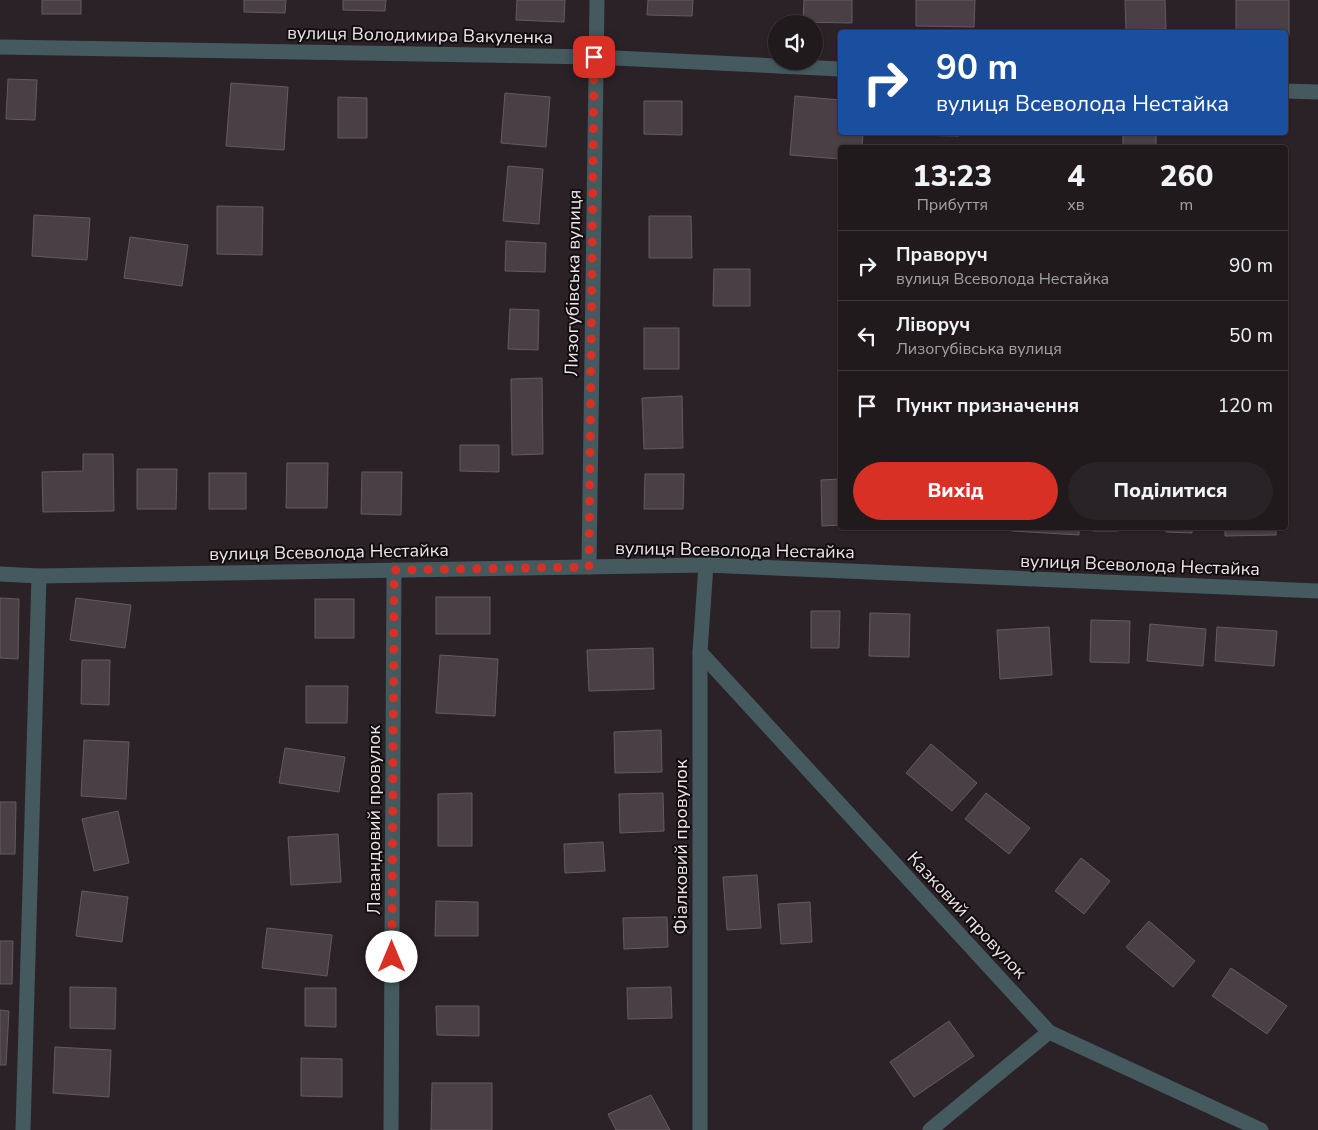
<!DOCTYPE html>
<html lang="uk">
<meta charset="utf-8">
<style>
body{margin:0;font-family:"Nunito Sans",sans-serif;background:#282326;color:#f1f3f6;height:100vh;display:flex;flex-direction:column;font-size:19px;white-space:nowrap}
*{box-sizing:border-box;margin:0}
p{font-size:16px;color:#a2a1a4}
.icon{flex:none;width:28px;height:28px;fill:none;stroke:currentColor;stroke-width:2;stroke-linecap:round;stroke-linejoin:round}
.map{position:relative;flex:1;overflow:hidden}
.drawer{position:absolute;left:838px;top:145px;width:450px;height:385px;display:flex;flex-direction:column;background:#201a1d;border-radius:5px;box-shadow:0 1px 4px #0004,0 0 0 1px #3d383b}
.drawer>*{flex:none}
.hud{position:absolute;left:838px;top:30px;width:450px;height:105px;border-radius:5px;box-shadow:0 1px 4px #0004,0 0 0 1px #3d383b;background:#1a4fa0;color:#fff;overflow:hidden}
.fabs{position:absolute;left:768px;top:15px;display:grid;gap:10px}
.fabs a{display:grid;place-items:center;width:55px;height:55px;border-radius:50%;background:#201a1d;box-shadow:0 1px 4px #0004,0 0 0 1px #3d383b;font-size:25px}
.pin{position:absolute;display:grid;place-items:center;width:42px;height:42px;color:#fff;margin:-21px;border-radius:10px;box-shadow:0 2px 8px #0006}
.me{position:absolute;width:55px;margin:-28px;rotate:0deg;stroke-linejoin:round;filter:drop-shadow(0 0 4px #0008)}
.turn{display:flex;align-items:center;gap:18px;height:105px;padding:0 15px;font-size:22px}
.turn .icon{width:65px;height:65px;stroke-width:2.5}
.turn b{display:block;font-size:35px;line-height:42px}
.eta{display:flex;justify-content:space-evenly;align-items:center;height:85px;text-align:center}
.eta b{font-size:30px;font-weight:800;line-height:35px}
.action{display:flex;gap:10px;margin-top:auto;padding:10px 15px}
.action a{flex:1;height:58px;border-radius:30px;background:#d93025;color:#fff;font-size:20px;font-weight:800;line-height:58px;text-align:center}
.action a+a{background:#282326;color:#f1f3f6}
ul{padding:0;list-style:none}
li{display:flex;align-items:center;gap:15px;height:70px;padding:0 15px;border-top:1px solid #3d383b}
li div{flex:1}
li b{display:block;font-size:19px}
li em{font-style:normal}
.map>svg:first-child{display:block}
</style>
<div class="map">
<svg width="1318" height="1130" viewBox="0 0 1318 1130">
<rect width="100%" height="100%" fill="#2b2227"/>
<g fill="#493f45" stroke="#655a60">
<rect x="42" y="0" width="39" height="14"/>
<path d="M244,0H286L285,13L244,12Z"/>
<path d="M343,0H386L385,11L343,10Z"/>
<path d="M517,0H565L564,22L516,20Z"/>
<path d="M648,0H693L692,16L647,15Z"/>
<path d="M804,0H852V23L803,22Z"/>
<path d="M916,0H975L974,27L916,26Z"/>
<path d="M1125,0H1165L1166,29L1126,30Z"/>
<path d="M1236,0H1289V36H1285V32H1236Z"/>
<path d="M8,79L37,80L35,120L6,119Z"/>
<path d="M231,83L288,87L284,150L226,146Z"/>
<path d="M505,93L550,97L546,147L501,143Z"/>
<path d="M795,96L840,100V132H863L862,148H840V159L790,155Z"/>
<path d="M338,97L367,98V138H338Z"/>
<path d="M644,101H682V135L644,134Z"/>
<path d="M907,132H959V136L907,135Z"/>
<path d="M1123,132H1156V147L1123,146Z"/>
<path d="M508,166L543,169L539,224L503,221Z"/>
<path d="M217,206L263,207L262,255L217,254Z"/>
<path d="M34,215L90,218L87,260L32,256Z"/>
<path d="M649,216H691L692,258H649Z"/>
<path d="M130,237L188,245L182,286L124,278Z"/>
<path d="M506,241L546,243L545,272L505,271Z"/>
<path d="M714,269H750V306H713Z"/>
<path d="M510,309L539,310L538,350L508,349Z"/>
<rect x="644" y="328" width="35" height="41"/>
<path d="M542,378L543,454L512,455L511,379Z"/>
<path d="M682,396L683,448L644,449L642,398Z"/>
<path d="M460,445H499V472L460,471Z"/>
<path d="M83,454H113L114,511L43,512L42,472L83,471Z"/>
<path d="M287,463H328L327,508H286Z"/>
<path d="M137,469H177L176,509H137Z"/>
<path d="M362,472H402L401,515L361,514Z"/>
<rect x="209" y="473" width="37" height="36"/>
<path d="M645,474H684L683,509H644Z"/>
<path d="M840,479V525L822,526L821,480Z"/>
<path d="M1012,528H1079V535L1012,531Z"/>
<rect x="1093" y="528" width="25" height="3"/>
<path d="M1166,528H1192V533L1166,532Z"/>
<path d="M1225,528H1276V535L1225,536Z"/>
<rect x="436" y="597" width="54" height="37"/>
<path d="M0,598L19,599L18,659L0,658Z"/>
<path d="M76,598L131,605L125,648L70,640Z"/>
<rect x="315" y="599" width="39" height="39"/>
<path d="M811,611H840L839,648H811Z"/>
<path d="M870,613L910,614L909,657L869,656Z"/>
<path d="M1091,620L1130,621L1129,663L1090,662Z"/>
<path d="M1150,624L1206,629L1203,666L1147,661Z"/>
<path d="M1049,627L1052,675L1000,679L997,630Z"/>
<path d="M1217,627L1277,631L1274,666L1215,661Z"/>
<path d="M653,648L654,689L589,691L587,650Z"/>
<path d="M440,655L498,659L495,716L436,713Z"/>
<path d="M82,660H110L109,705L81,704Z"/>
<path d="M306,686H348L347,723H306Z"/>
<path d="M661,730L662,772L615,773L614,732Z"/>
<path d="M84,740L129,742L126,799L81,796Z"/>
<path d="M931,744L977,783L952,811L906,773Z"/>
<path d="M285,748L345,757L339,792L279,783Z"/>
<path d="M472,793V846H438V794Z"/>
<path d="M663,793L664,831L620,833L619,794Z"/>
<path d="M986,793L1030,828L1009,854L965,819Z"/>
<path d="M0,802H16L15,854H0Z"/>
<path d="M118,811L129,863L94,871L82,819Z"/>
<path d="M338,834L341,882L291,885L288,837Z"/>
<path d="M603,842L605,871L565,873L564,844Z"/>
<path d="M1081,858L1110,881L1084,914L1055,891Z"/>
<path d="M757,875L761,928L727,930L723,877Z"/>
<path d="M82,891L128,897L122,942L76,936Z"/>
<path d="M436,901L478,902V936H435Z"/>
<path d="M810,902L812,942L781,944L778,904Z"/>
<path d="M667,917L668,947L624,949L623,918Z"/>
<path d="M1149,921L1195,961L1173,987L1126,947Z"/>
<path d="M267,928L332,935L327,976L262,968Z"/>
<path d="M0,941H13L12,984H0Z"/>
<path d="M1231,968L1287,1006L1267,1034L1212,996Z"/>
<path d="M70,987L116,988L115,1029L70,1028Z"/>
<path d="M671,987L672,1018L628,1019L627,988Z"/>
<path d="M305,988H336V1027L305,1026Z"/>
<path d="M436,1006H479V1036L437,1035Z"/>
<path d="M0,1010L9,1011L6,1065H0Z"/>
<path d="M949,1021L974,1056L914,1097L890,1062Z"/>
<path d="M55,1047L111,1050L109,1097L53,1093Z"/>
<path d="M301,1058L342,1059V1097L301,1096Z"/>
<path d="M432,1083H492V1130H431Z"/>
<path d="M651,1095L670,1130H616L608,1114Z"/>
</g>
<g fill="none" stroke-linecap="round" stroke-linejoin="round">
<g stroke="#445a5e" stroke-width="15">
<path d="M0,47L594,57L840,69"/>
<path d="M1285,91L1318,92"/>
<path d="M589,567L597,0"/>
<path d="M0,574L39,576L706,565L1318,591"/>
<path d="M700,652L1049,1032L1261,1130"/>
<path d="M23,1130L39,576"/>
<path d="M391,1130L394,570"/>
<path d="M700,1130V652L706,565"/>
<path d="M930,1130L1049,1032"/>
</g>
</g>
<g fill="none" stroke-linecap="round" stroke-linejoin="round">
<path stroke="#d93025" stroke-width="9" stroke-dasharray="0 16.2" d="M392,957L394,570L589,567L594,57"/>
</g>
<g text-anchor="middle" stroke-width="4" stroke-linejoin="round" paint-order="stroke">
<g font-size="18" fill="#ede7ea" stroke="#110d0f">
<text transform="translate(420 35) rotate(1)" y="6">вулиця Володимира Вакуленка</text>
<text transform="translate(573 283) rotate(-89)" y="6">Лизогубівська вулиця</text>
<text transform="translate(735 550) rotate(1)" y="6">вулиця Всеволода Нестайка</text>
<text transform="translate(329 552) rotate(-1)" y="6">вулиця Всеволода Нестайка</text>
<text transform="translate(1140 565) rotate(2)" y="6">вулиця Всеволода Нестайка</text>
<text transform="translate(374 820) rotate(-90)" y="6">Лавандовий провулок</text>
<text transform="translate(681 847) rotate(-90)" y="6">Фіалковий провулок</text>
<text transform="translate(967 915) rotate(47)" y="6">Казковий провулок</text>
</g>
</g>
</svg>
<div class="fabs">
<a><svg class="icon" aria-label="sound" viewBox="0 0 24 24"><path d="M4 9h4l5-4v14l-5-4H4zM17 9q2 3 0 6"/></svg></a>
</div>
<div class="pin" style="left:594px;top:57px;background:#d93025"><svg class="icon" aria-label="arrive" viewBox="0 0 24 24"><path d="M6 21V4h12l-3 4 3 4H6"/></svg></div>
<svg class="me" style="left:392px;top:957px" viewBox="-20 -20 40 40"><circle r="19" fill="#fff"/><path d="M0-13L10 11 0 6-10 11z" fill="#d93025"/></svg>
<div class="hud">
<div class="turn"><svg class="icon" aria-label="right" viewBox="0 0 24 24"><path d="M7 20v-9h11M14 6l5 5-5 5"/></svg><div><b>90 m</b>вулиця Всеволода Нестайка</div></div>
</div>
<section class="drawer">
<div class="eta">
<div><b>13:23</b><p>Прибуття</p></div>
<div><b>4</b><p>хв</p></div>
<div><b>260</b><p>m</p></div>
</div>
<ul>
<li><svg class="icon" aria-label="right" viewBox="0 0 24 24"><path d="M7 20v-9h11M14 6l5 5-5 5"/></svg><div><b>Праворуч</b><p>вулиця Всеволода Нестайка</p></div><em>90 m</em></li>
<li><svg class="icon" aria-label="left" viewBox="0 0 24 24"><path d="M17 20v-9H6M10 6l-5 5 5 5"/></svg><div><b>Ліворуч</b><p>Лизогубівська вулиця</p></div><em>50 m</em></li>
<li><svg class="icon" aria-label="arrive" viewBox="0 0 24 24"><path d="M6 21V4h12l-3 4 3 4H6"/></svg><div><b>Пункт призначення</b></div><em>120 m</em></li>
</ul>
<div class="action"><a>Вихід</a><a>Поділитися</a></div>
</section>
</div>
